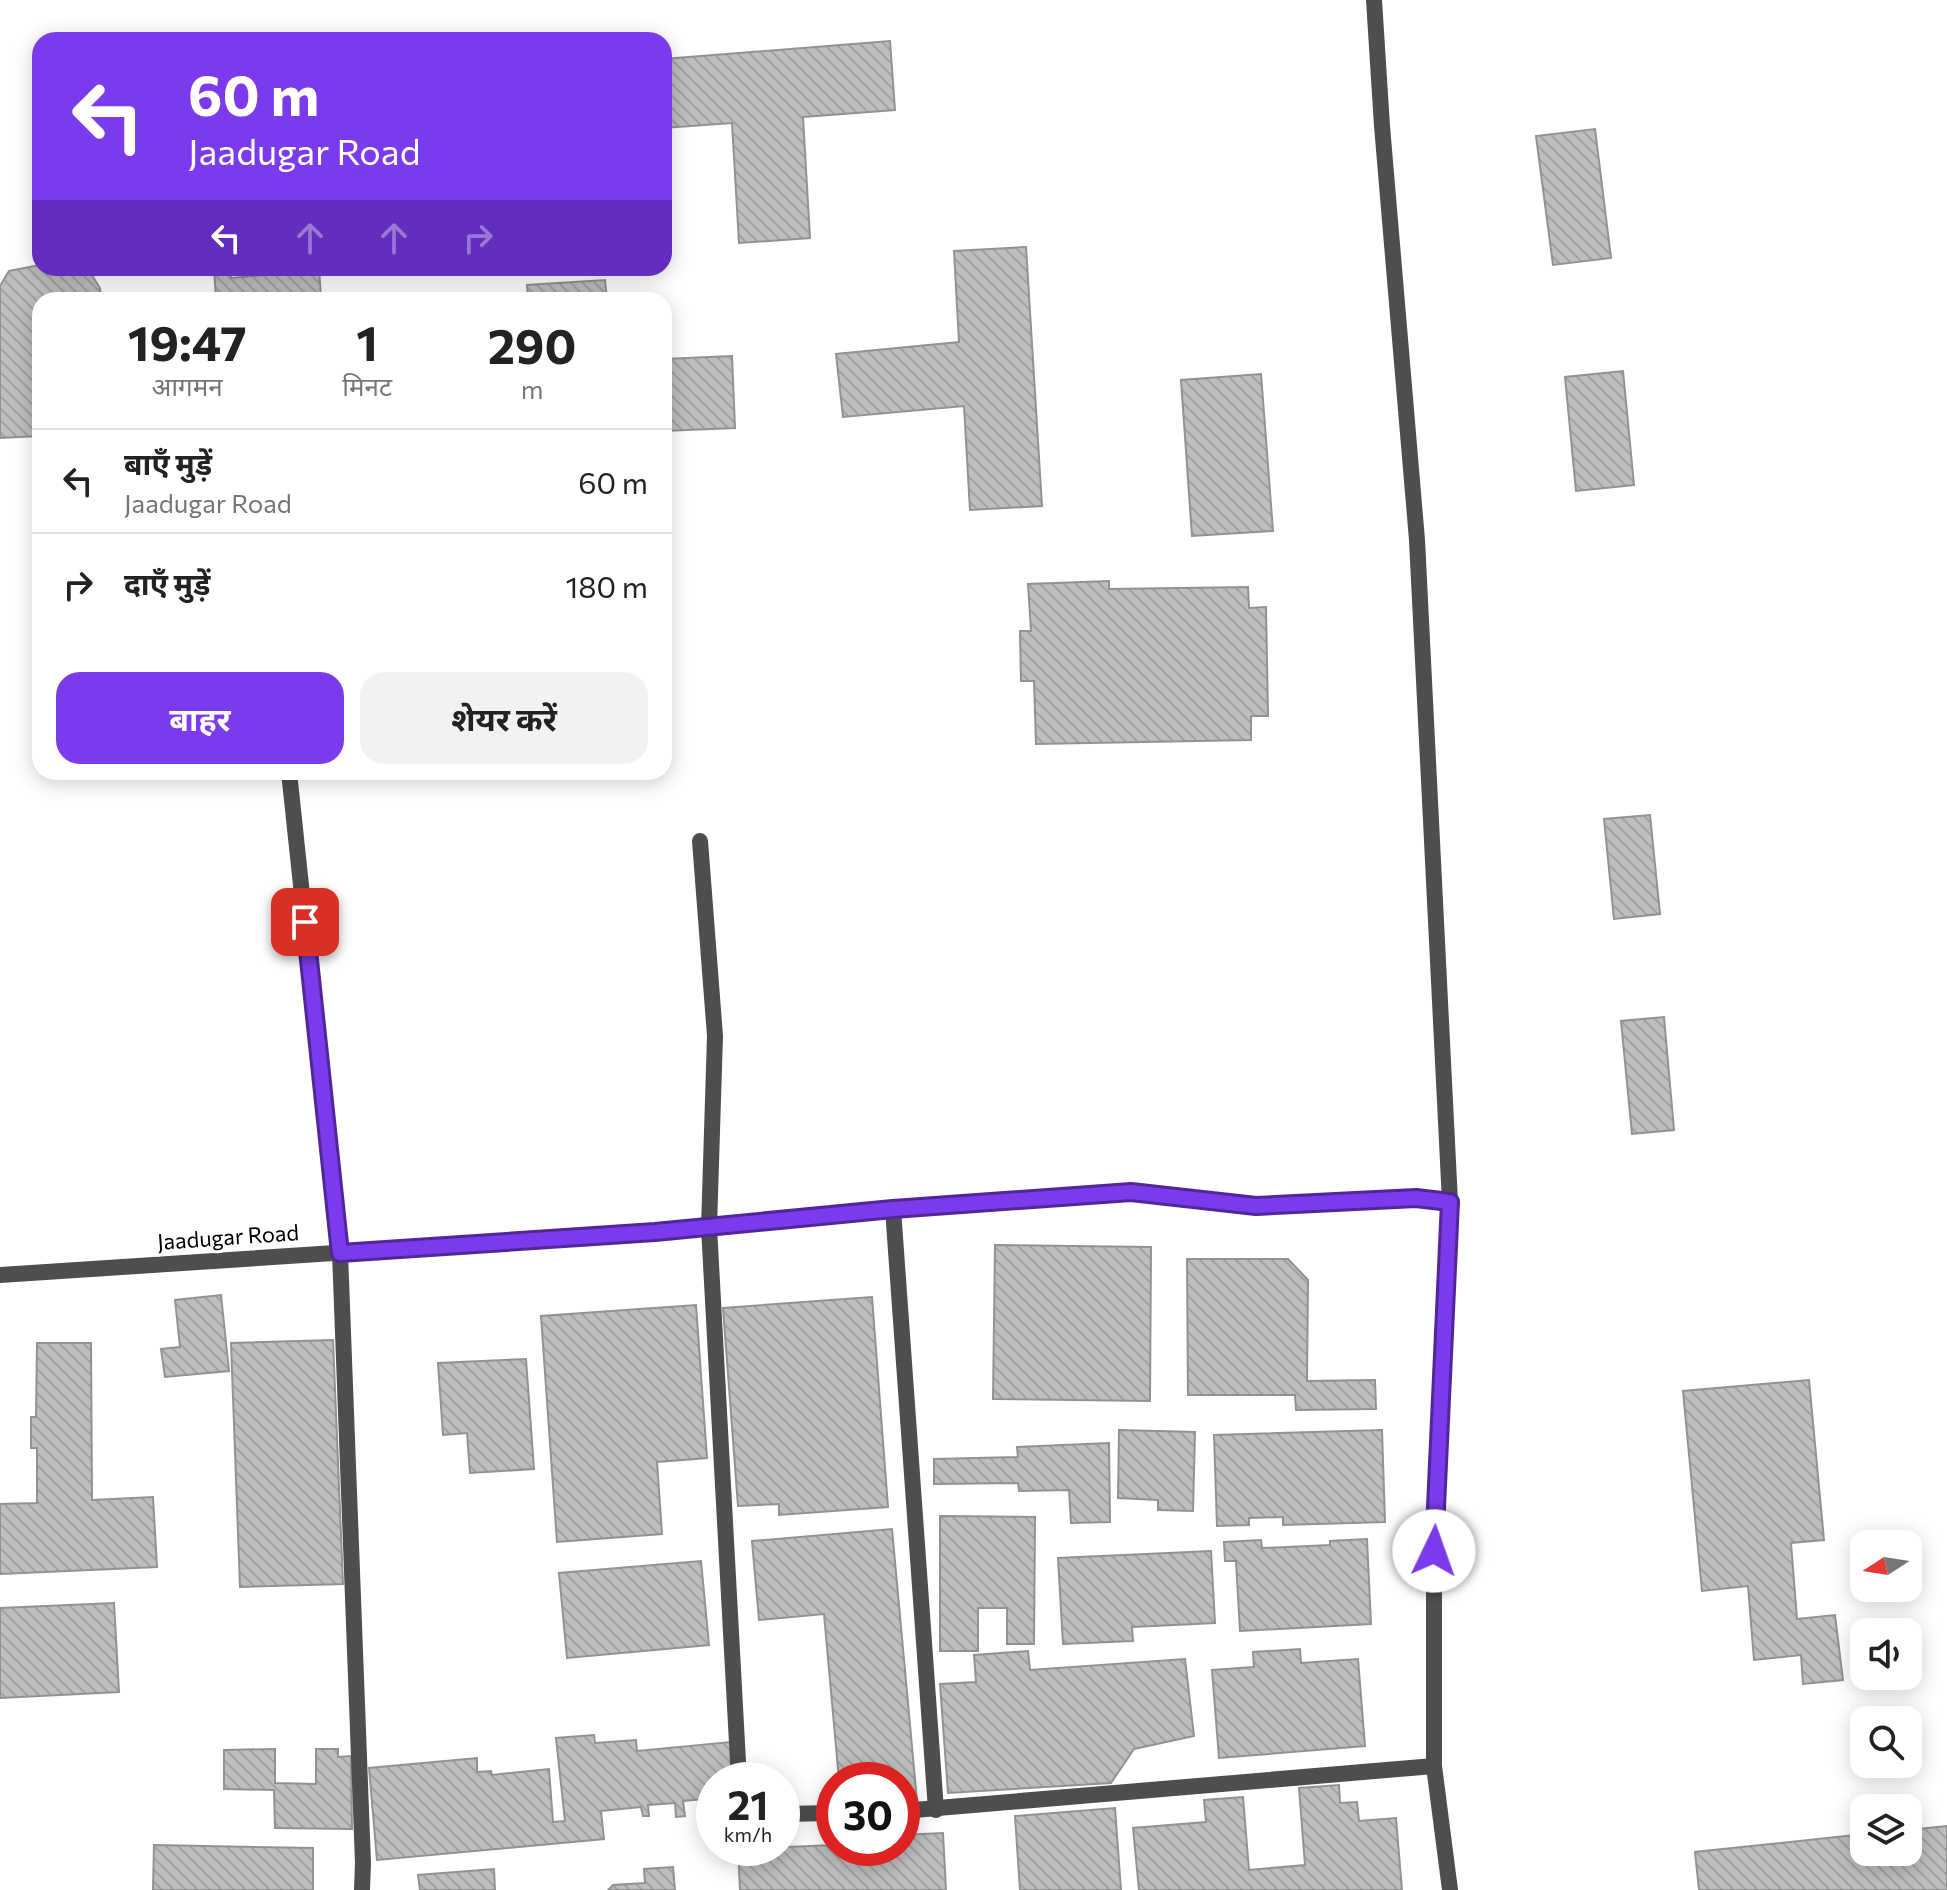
<!DOCTYPE html>
<html lang="hi">
<meta charset="utf-8">
<style>
body{margin:0;font-family:Commissioner,"Noto Sans Devanagari",sans-serif;background:#f2f2f2;color:#222;height:100vh;display:flex;flex-direction:column;font-size:30px;white-space:nowrap}
*{box-sizing:border-box;margin:0}
p{font-size:26px;color:#767676}
.icon{flex:none;width:44px;height:44px;fill:none;stroke:currentColor;stroke-width:2;stroke-linecap:round;stroke-linejoin:round}
.map{position:relative;flex:1;overflow:hidden}
.panel{position:absolute;left:32px;top:292px;width:640px;height:488px;display:flex;flex-direction:column;background:#fff;border-radius:24px;box-shadow:0 4px 20px #0003}
.panel>*{flex:none}
.guide{position:absolute;left:32px;top:32px;width:640px;height:244px;border-radius:24px;box-shadow:0 4px 20px #0003;background:#7c3aed;color:#fff;overflow:hidden}
.needle{width:52px;rotate:258deg}
.controls{position:absolute;left:1850px;top:1530px;display:grid;gap:16px}
.controls a{display:grid;place-items:center;width:72px;height:72px;border-radius:16px;background:#fff;box-shadow:0 4px 20px #0003;font-size:40px}
.speed{position:absolute;left:696px;top:1762px;display:flex;gap:16px;font-size:40px;font-weight:700;text-align:center}
.speed>*{display:grid;place-content:center;width:104px;height:104px;border-radius:50%;background:#fff;box-shadow:0 4px 20px #0003;line-height:1}
.speed small{font-size:20px;font-weight:400}
.speed .limit{border:12px solid #d22;background:#fff;color:#111}
.pin{position:absolute;display:grid;place-items:center;width:68px;height:68px;color:#fff;margin:-34px;border-radius:16px;box-shadow:0 4px 12px #0006}
.me{position:absolute;width:88px;margin:-44px;rotate:3deg;stroke-linejoin:round;filter:drop-shadow(0 0 6px #0008)}
.turn{display:flex;align-items:center;gap:28px;height:168px;padding:0 24px;font-size:36px}
.turn .icon{width:104px;height:104px;stroke-width:2.5}
.turn b{display:block;font-size:56px;line-height:68px}
.lanes{display:flex;align-items:center;height:76px;padding:0 24px;background:#0003;justify-content:center;gap:40px;direction:ltr}
.lanes .off{opacity:.35}
.eta{display:flex;justify-content:space-evenly;align-items:center;height:136px;text-align:center}
.eta b{font-size:48px;font-weight:700;line-height:56px}
.action{display:flex;gap:16px;margin-top:auto;padding:16px 24px}
.action a{flex:1;height:92px;border-radius:24px;background:#7c3aed;color:#fff;font-size:32px;font-weight:700;line-height:92px;text-align:center}
.action a+a{background:#f2f2f2;color:#222}
ul{padding:0;list-style:none}
li{display:flex;align-items:center;gap:24px;height:104px;padding:0 24px;border-top:2px solid #e0e0e0}
li div{flex:1}
li b{display:block;font-size:30px}
li em{font-style:normal}
.map>svg:first-child{display:block}
</style>
<div class="map">
<svg width="1947" height="1890" viewBox="0 0 1947 1890">
<defs>
<pattern id="building-back-hatch" width="6" height="6" patternUnits="userSpaceOnUse" patternTransform="scale(2)"><rect width="6" height="6" fill="#bebebe"/><path d="M-1 5l2 2M0 0l6 6M5-1l2 2" fill="none" stroke="#a2a2a2"/></pattern>
</defs>
<rect width="100%" height="100%" fill="#fff"/>
<g fill="url(#building-back-hatch)" stroke="#929292" stroke-width="2">
<path d="M890,41L895,110L803,117L810,238L739,243L732,123L664,128V59Z"/>
<path d="M1595,129L1611,258L1553,265L1536,136Z"/>
<path d="M1026,247L1042,506L970,510L964,406L843,417L836,354L959,342L954,251Z"/>
<path d="M40,265V268L88,269L100,288L101,300H40V436L0,438V286L9,271Z"/>
<path d="M214,268H230L231,278L296,272V268H319L321,297L216,300Z"/>
<path d="M605,280L607,300H528L527,285Z"/>
<path d="M732,356L735,428L664,431V359Z"/>
<path d="M1623,371L1634,485L1576,491L1565,377Z"/>
<path d="M1261,374L1273,531L1192,536L1181,380Z"/>
<path d="M1109,581V589L1248,587L1249,608L1266,607L1268,716H1251V740L1036,744L1034,681H1021L1020,631H1031L1028,584Z"/>
<path d="M1650,815L1660,914L1614,919L1604,819Z"/>
<path d="M1664,1017L1674,1130L1632,1134L1621,1021Z"/>
<path d="M995,1245L1151,1247L1150,1401L993,1399Z"/>
<path d="M1187,1259H1288L1308,1280L1307,1381L1375,1380L1376,1409L1296,1410L1295,1395H1188Z"/>
<path d="M221,1295L229,1371L165,1377L161,1349L180,1347L175,1300Z"/>
<path d="M872,1297L888,1507L779,1515V1504L738,1506L723,1308Z"/>
<path d="M696,1305L707,1458L657,1462L662,1534L557,1542L541,1316Z"/>
<path d="M333,1340L343,1584L240,1587L231,1343Z"/>
<path d="M37,1343H91L92,1500L153,1497L157,1567L0,1574V1504L37,1503V1448H31V1417H36Z"/>
<path d="M526,1359L534,1469L470,1473L467,1433L443,1435L438,1363Z"/>
<path d="M1809,1380L1824,1540L1791,1543L1797,1619L1835,1615L1843,1680L1803,1684L1801,1655L1754,1660L1748,1586L1702,1591L1683,1391Z"/>
<path d="M1119,1430L1195,1432L1193,1511L1158,1510V1500L1118,1498Z"/>
<path d="M1382,1430L1385,1522L1283,1525V1517L1249,1518V1525L1217,1526L1214,1435Z"/>
<path d="M1109,1443L1110,1522L1071,1523L1069,1490L1019,1491L1018,1483L934,1484V1459L1018,1457L1017,1447Z"/>
<path d="M940,1516L1035,1517L1034,1644H1007V1608H978V1651H940Z"/>
<path d="M892,1529L917,1801L902,1803V1780H839L824,1614L759,1620L752,1541Z"/>
<path d="M1367,1539L1371,1624L1240,1631L1236,1561H1225L1224,1542L1261,1540L1262,1548L1330,1545V1541Z"/>
<path d="M1211,1551L1215,1623L1132,1627L1133,1641L1063,1644L1058,1558Z"/>
<path d="M701,1561L709,1645L567,1658L559,1573Z"/>
<path d="M114,1603L119,1692L0,1698V1608Z"/>
<path d="M1300,1649L1301,1663L1358,1659L1365,1746L1219,1758L1212,1670L1254,1667L1253,1652Z"/>
<path d="M1028,1651L1030,1670L1185,1659L1194,1736L1134,1749L1111,1783L948,1793L940,1684L976,1682L974,1655Z"/>
<path d="M594,1735L595,1743L636,1740L637,1751L731,1742L735,1780H714V1798L683,1801L685,1816L676,1817L675,1803L648,1805L649,1816H643L641,1807L601,1811L604,1839L377,1860L369,1768L477,1758V1772L491,1771L492,1775L549,1769L553,1822L565,1821L556,1738Z"/>
<path d="M275,1749V1783L316,1784V1749H338V1757L351,1756L352,1829L275,1828L274,1790L224,1789V1750Z"/>
<path d="M1339,1785L1340,1803L1357,1802L1359,1821L1396,1818L1402,1890H1139L1133,1828L1206,1822L1204,1800L1243,1797L1249,1870L1305,1865L1299,1788Z"/>
<path d="M1115,1808L1121,1890H1020L1015,1816Z"/>
<path d="M1947,1826V1890H1699L1695,1852L1864,1834V1852H1908V1830Z"/>
<path d="M943,1833L946,1890H740L738,1849L834,1845V1848H902V1835Z"/>
<path d="M154,1845L313,1848V1890H153Z"/>
<path d="M673,1867L675,1890H608L613,1885L645,1883L644,1869Z"/>
<path d="M494,1869L495,1890H420L418,1875Z"/>
</g>
<g fill="none" stroke-linecap="round" stroke-linejoin="round">
<g stroke="#4e4e4e" stroke-width="16">
<path d="M1374,0L1382,126L1417,540L1450,1202L1434,1551V1766L1450,1890"/>
<path d="M289,772L340,1253L363,1863L362,1890"/>
<path d="M700,841L715,1036L709,1227L739,1780"/>
<path d="M893,1209L936,1810"/>
<path d="M0,1275L655,1232L893,1209L1131,1192L1256,1206L1416,1198L1450,1202"/>
<path d="M902,1811L1434,1766"/>
<path d="M782,1814L834,1813"/>
</g>
</g>
<g fill="none" stroke-linecap="round" stroke-linejoin="round">
<defs>
<path id="route" d="M305,922L340,1253L655,1232L893,1209L1131,1192L1256,1206L1416,1198L1450,1202L1434,1551"/>
</defs>
<use href="#route" stroke="#51269a" stroke-width="20"/>
<use href="#route" stroke="#7c3aed" stroke-width="14"/>
</g>
<g text-anchor="middle" stroke-width="6" stroke-linejoin="round" paint-order="stroke">
<g font-size="22" fill="#000" stroke="#fff">
<text transform="translate(228 1237) rotate(-4)" y="8">Jaadugar Road</text>
</g>
</g>
</svg>
<div class="controls">
<a><svg class="needle" viewBox="-14 -14 28 28"><path d="M0-13l5 13h-10z" fill="#e53935"/><path d="M0 13l5-13h-10z" fill="#767676"/></svg></a>
<a><svg class="icon" aria-label="sound" viewBox="0 0 24 24"><path d="M4 9h4l5-4v14l-5-4H4zM17 9q2 3 0 6"/></svg></a>
<a><svg class="icon" aria-label="search" viewBox="0 0 24 24"><circle cx="10" cy="10" r="6"/><path d="M15 15l6 6"/></svg></a>
<a><svg class="icon" aria-label="layers" viewBox="0 0 24 24"><path d="M12 4l9 5-9 5-9-5zM3 14l9 5 9-5"/></svg></a>
</div>
<div class="speed"><div>21<small>km/h</small></div><div class="limit">30</div></div>
<div class="pin" style="left:305px;top:922px;background:#d93025"><svg class="icon" aria-label="arrive" viewBox="0 0 24 24"><path d="M6 21V4h12l-3 4 3 4H6"/></svg></div>
<svg class="me" style="left:1434px;top:1551px" viewBox="-20 -20 40 40"><circle r="19" fill="#fff"/><path d="M0-13L10 11 0 6-10 11z" fill="#7c3aed"/></svg>
<div class="guide">
<div class="turn"><svg class="icon" aria-label="left" viewBox="0 0 24 24"><path d="M17 20v-9H6M10 6l-5 5 5 5"/></svg><div><b>60 m</b>Jaadugar Road</div></div>
<div class="lanes"><svg class="icon" aria-label="left" viewBox="0 0 24 24"><path d="M17 20v-9H6M10 6l-5 5 5 5"/></svg><svg class="icon off" aria-label="ahead" viewBox="0 0 24 24"><path d="M12 20V5M6 11l6-6 6 6"/></svg><svg class="icon off" aria-label="ahead" viewBox="0 0 24 24"><path d="M12 20V5M6 11l6-6 6 6"/></svg><svg class="icon off" aria-label="right" viewBox="0 0 24 24"><path d="M7 20v-9h11M14 6l5 5-5 5"/></svg></div>
</div>
<section class="panel">
<div class="eta">
<div><b>19:47</b><p>आगमन</p></div>
<div><b>1</b><p>मिनट</p></div>
<div><b>290</b><p>m</p></div>
</div>
<ul>
<li><svg class="icon" aria-label="left" viewBox="0 0 24 24"><path d="M17 20v-9H6M10 6l-5 5 5 5"/></svg><div><b>बाएँ मुड़ें</b><p>Jaadugar Road</p></div><em>60 m</em></li>
<li><svg class="icon" aria-label="right" viewBox="0 0 24 24"><path d="M7 20v-9h11M14 6l5 5-5 5"/></svg><div><b>दाएँ मुड़ें</b></div><em>180 m</em></li>
</ul>
<div class="action"><a>बाहर</a><a>शेयर करें</a></div>
</section>
</div>
